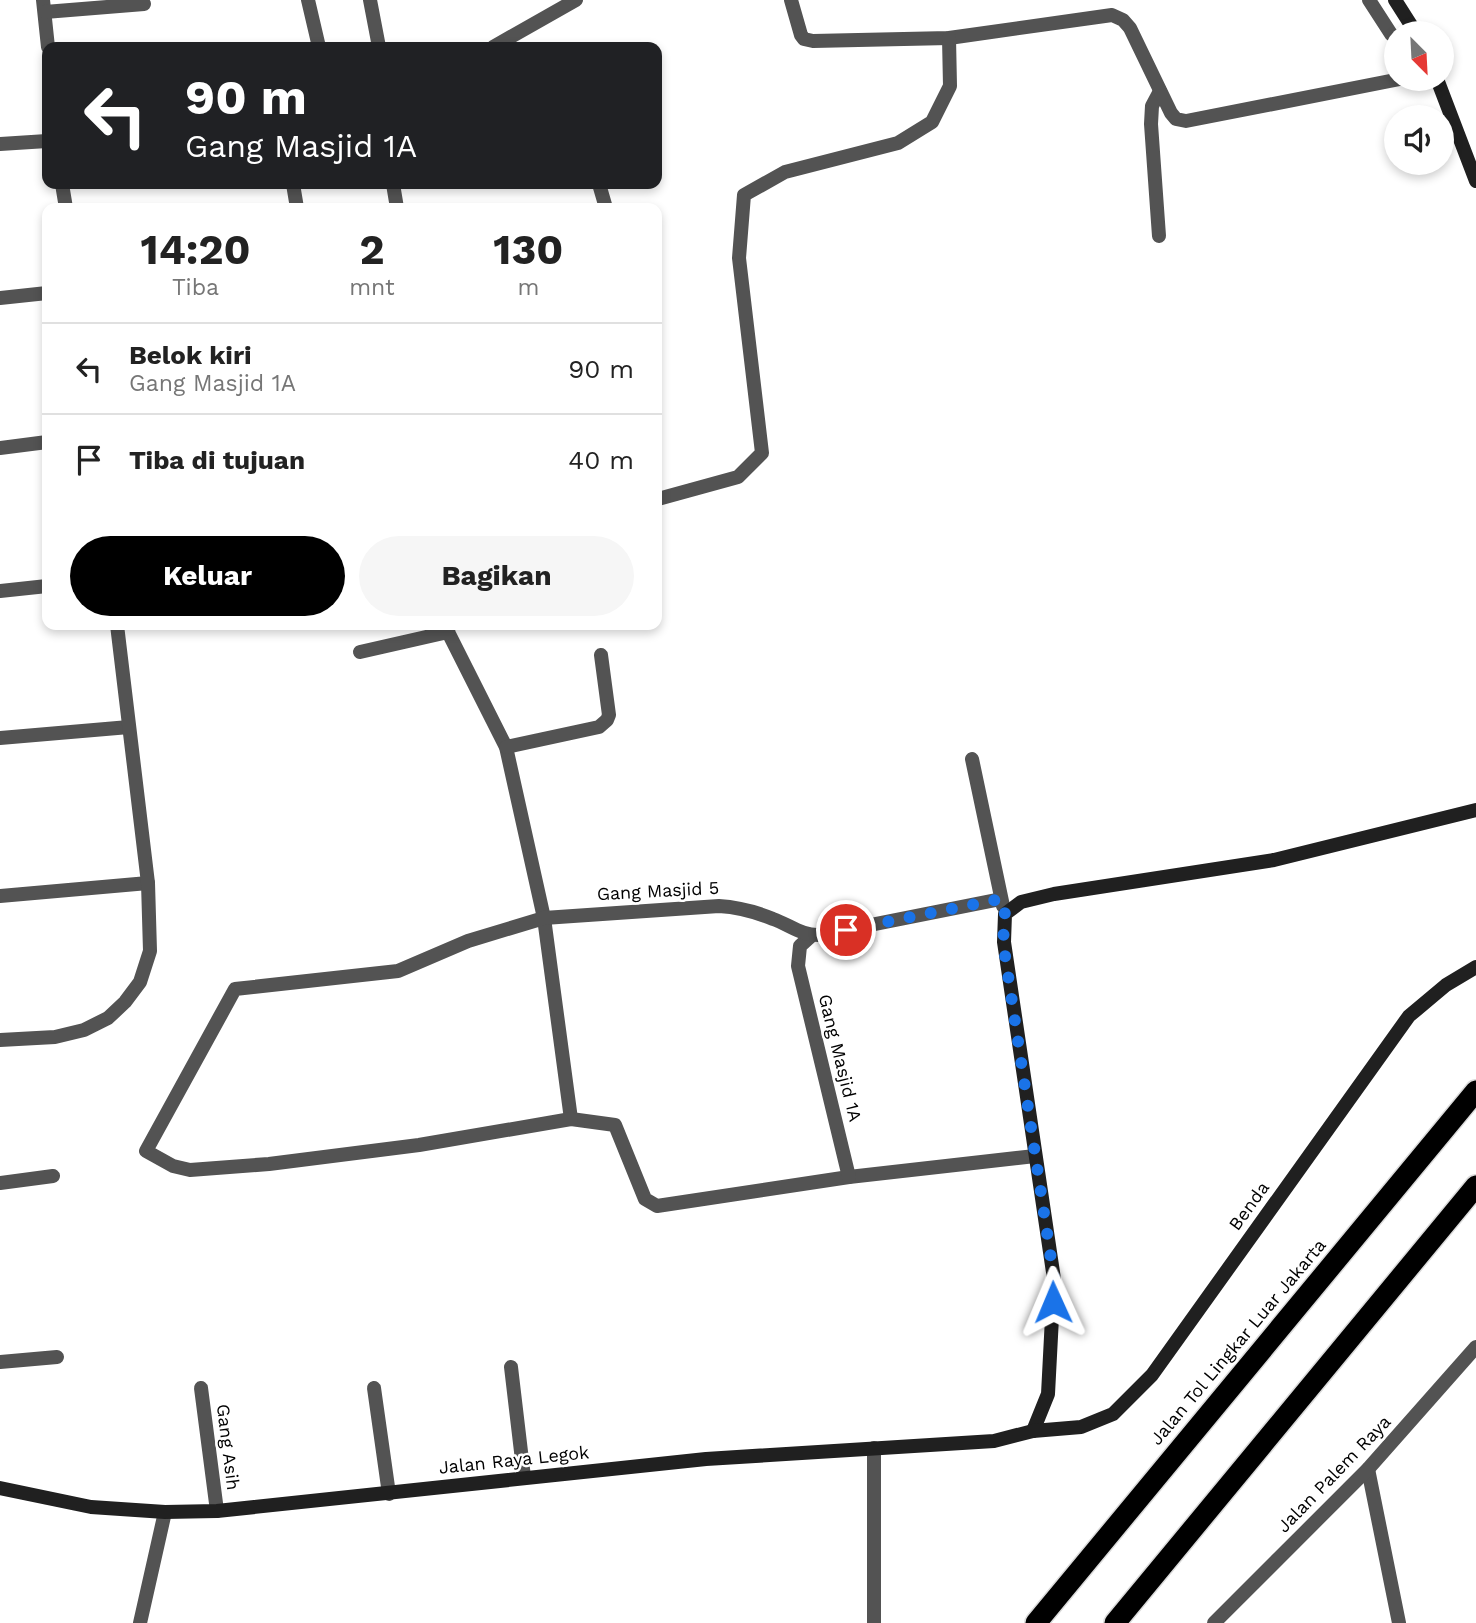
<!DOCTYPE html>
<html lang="id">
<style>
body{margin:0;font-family:"Work Sans",sans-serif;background:#f6f6f6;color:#222;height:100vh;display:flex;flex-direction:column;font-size:26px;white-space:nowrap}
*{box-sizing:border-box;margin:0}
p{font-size:23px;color:#767676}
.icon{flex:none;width:38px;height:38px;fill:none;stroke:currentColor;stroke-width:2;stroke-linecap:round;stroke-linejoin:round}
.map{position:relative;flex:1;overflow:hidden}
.details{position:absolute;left:42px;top:203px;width:620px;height:427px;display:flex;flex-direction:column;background:#fff;border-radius:14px;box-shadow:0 4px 10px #0003}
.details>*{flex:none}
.top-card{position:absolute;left:42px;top:42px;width:620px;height:147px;border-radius:14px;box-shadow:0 4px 10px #0003;background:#202124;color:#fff;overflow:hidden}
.needle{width:46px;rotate:156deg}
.controls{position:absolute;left:1384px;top:21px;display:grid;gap:14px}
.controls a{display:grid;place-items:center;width:70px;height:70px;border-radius:50%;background:#fff;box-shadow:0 4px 10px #0003;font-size:35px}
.pin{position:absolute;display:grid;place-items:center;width:60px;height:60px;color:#fff;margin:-30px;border:4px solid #fff;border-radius:50%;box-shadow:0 2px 7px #0007}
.me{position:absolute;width:77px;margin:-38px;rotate:359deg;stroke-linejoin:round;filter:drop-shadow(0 0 5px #0008)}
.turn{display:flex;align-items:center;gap:24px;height:147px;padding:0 28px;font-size:32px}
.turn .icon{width:91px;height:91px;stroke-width:2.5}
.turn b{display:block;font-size:49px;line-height:60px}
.eta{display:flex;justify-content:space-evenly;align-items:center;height:119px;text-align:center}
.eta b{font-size:42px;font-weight:700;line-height:49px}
.primary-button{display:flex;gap:14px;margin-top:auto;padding:14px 28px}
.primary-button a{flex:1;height:80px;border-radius:42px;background:#000;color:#fff;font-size:28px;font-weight:700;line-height:80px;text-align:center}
.primary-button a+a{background:#f6f6f6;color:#222}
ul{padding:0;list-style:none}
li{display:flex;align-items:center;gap:21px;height:91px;padding:0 28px;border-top:2px solid #e0e0e0}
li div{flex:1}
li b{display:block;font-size:26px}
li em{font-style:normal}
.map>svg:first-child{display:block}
</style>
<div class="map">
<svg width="1476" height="1623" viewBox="0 0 1476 1623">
<rect width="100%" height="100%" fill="#fff"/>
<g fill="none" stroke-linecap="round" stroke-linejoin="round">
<defs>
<g id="highway">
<path d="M1036,1623L1476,1091"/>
<path d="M1115,1623L1476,1186"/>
</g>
</defs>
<use href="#highway" stroke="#dbdbdb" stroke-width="24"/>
<g stroke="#535353" stroke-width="14">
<path d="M1369,0L1391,34L1396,38"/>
<path d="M1159,236L1151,124L1152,106L1160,91"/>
<path d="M511,1367L524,1477"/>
<path d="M201,1388L217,1511"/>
<path d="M374,1388L389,1494"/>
<path d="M1368,1469L1399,1623"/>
</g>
<g stroke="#535353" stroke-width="14">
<path d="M43,0L48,47"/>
<path d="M308,0L319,47"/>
<path d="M370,0L379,47"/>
<path d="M791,0L801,35L804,39L813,41L949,38L1112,15L1123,20L1130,28L1171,113L1176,119L1186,121L1400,79"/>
<path d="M45,12L144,4"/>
<path d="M493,47L576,0"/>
<path d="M0,144L47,141"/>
<path d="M62,184L66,208"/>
<path d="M293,184L297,208"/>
<path d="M393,184L397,208"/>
<path d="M599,184L606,208"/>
<path d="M0,298L47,293"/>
<path d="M0,448L47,442"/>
<path d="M658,499L738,477L762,453L739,258L744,195L785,172L898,143L932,122L950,86L949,38"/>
<path d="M0,591L47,586"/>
<path d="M449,625L448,632L506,747L544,918L571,1119L615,1125L645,1199L657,1206L849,1177L1035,1156"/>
<path d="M360,652L448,632"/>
<path d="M0,738L129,727"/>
<path d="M506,747L599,727L607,720L609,715L601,655"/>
<path d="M972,759L1003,906"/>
<path d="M0,896L148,883"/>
<path d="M811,936L800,946L798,966L849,1177"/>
<path d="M0,1040L55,1037L84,1030L108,1018L125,1002L140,982L150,951L148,883L117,625"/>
<path d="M571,1119L419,1145L269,1164L190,1170L173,1166L146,1151L235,989L398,971L468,941L544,918L719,906C737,907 756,912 773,919C790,925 802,936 820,935L1001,899"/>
<path d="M0,1183L53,1176"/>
<path d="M0,1362L57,1357"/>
<path d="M140,1623L165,1512"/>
<path d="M874,1623V1448"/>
<path d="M1214,1623L1368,1469L1476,1347"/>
</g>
<g stroke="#202020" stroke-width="14">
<path d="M1395,0L1416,33"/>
<path d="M1437,79L1476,181"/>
<path d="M1033,1431L1048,1394L1054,1279L1004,942L1005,914L1021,902L1054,894L1274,860L1476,810"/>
<path d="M0,1488L91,1507L165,1512L217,1511L706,1459L994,1441L1033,1431L1081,1427L1113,1414L1152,1375L1409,1016L1446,985L1476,967"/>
</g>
<use href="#highway" stroke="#000" stroke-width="21"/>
</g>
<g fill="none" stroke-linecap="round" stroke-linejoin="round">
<path stroke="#1a73e8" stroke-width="12" stroke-dasharray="0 21.6" d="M846,930L1001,899L1005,914L1003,942L1054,1279L1053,1302"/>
</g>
<g text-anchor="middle" stroke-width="5" stroke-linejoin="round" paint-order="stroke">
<g font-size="18" fill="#000" stroke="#fff">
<text transform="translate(658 891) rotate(-3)" y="6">Gang Masjid 5</text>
<text transform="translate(840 1058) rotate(76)" y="6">Gang Masjid 1A</text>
<text transform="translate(1249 1206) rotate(-54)" y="6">Benda</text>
<text transform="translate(1238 1342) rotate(-50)" y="6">Jalan Tol Lingkar Luar Jakarta</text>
<text transform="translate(228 1447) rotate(83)" y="6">Gang Asih</text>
<text transform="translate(514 1460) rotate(-6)" y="6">Jalan Raya Legok</text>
<text transform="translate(1334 1474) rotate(-46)" y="6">Jalan Palem Raya</text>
</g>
</g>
</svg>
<div class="controls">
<a><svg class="needle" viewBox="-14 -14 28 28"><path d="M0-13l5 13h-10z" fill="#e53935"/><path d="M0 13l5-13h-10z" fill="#767676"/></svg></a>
<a><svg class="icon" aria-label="sound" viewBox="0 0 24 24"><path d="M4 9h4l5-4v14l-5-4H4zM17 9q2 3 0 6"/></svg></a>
</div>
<div class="pin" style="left:846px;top:930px;background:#d93025"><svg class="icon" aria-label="arrive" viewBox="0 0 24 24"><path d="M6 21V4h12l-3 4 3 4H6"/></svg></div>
<svg class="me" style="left:1053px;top:1302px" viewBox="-20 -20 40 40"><path d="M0-17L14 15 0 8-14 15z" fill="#1a73e8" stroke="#fff" stroke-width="4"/></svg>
<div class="top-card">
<div class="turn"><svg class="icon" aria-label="left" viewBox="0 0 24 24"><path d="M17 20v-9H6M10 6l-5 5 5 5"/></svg><div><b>90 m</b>Gang Masjid 1A</div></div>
</div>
<section class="details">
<div class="eta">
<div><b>14:20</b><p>Tiba</p></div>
<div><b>2</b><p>mnt</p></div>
<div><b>130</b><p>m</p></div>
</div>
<ul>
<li><svg class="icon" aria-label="left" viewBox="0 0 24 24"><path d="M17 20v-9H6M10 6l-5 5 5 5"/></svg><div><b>Belok kiri</b><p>Gang Masjid 1A</p></div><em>90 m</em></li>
<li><svg class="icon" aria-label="arrive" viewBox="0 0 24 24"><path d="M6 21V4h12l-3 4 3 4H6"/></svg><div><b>Tiba di tujuan</b></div><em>40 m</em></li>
</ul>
<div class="primary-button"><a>Keluar</a><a>Bagikan</a></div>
</section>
</div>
